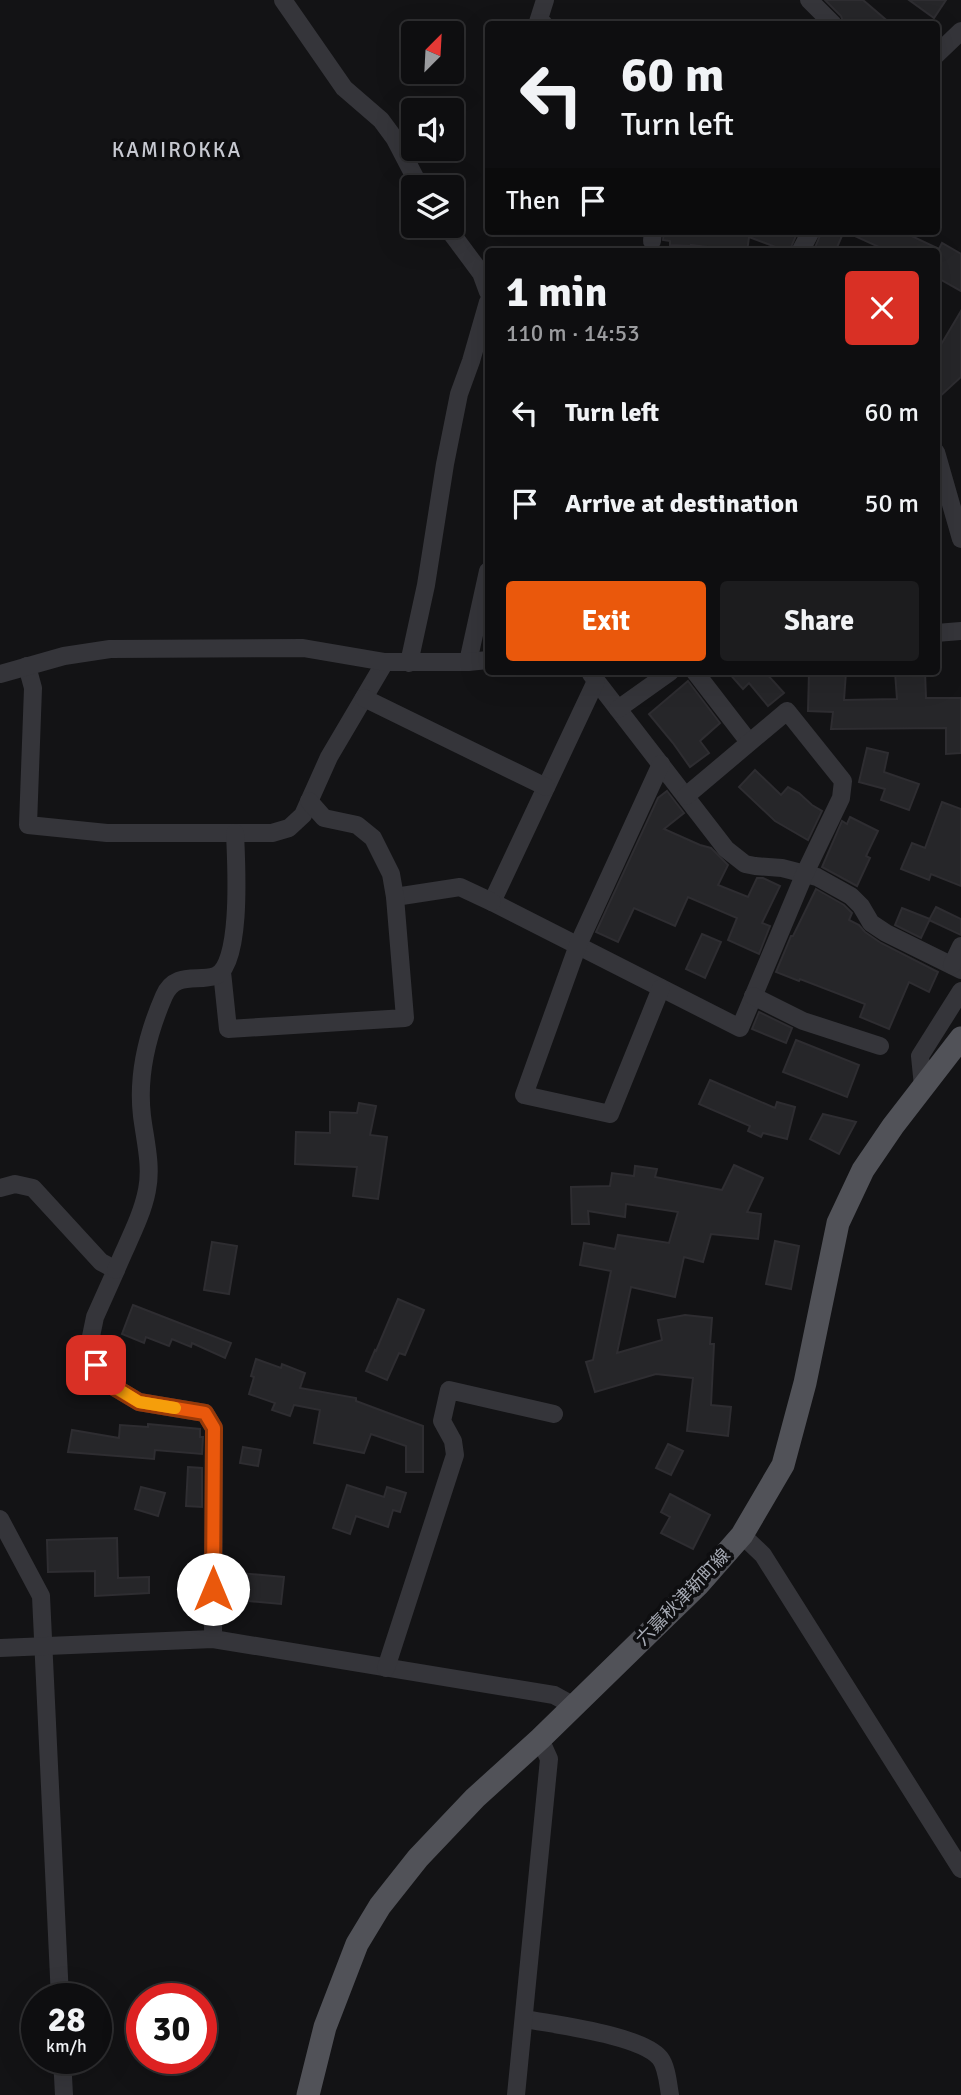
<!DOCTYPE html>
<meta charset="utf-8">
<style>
body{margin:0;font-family:Signika,"Noto Sans JP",sans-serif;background:#1c1c1e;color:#f1f3f6;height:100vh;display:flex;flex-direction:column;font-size:26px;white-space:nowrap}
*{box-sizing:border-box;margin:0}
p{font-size:23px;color:#9b9c9f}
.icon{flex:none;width:38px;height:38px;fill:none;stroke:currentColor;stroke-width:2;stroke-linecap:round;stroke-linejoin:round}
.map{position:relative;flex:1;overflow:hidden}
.drawer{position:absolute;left:485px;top:248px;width:455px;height:427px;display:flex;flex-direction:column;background:#0e0e10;border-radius:7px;box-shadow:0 7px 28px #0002,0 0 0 2px #2e2e30}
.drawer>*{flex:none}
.guide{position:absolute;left:485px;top:21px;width:455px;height:214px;border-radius:7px;box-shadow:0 7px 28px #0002,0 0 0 2px #2e2e30;background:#0e0e10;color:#f1f3f6;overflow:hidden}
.needle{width:46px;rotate:24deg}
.fabs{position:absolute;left:401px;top:21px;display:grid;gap:14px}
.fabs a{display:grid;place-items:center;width:63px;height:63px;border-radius:7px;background:#0e0e10;box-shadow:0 7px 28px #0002,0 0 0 2px #2e2e30;font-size:35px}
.speed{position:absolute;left:21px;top:1983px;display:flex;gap:14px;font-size:35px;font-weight:700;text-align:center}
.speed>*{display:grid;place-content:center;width:91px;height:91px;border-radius:50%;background:#0e0e10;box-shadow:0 7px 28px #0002,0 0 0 2px #2e2e30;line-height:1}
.speed small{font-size:18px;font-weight:400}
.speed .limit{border:10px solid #d22;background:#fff;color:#111}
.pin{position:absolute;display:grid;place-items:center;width:60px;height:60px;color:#fff;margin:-30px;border-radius:14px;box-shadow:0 4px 10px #0006}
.me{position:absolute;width:77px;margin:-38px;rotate:0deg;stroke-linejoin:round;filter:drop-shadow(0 0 5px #0008)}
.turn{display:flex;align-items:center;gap:24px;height:147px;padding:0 21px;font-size:32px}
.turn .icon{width:91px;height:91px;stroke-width:2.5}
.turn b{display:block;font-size:49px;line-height:60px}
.then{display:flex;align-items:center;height:66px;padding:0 21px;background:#0003;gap:14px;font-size:26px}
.round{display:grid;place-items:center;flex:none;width:74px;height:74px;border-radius:7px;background:#1c1c1e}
.summary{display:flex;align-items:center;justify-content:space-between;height:119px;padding:0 21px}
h1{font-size:42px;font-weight:700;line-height:52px}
.cta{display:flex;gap:14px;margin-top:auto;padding:14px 21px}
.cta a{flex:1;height:80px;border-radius:7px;background:#ea580c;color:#fff;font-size:28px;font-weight:700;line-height:80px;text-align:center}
.cta a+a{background:#1c1c1e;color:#f1f3f6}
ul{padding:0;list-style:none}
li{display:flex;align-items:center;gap:21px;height:91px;padding:0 21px}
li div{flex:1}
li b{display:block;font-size:26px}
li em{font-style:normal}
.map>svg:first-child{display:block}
</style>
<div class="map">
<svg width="961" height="2095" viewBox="0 0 961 2095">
<rect width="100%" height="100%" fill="#131315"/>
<g fill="#262629" stroke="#2e2d31" stroke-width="2">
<path d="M825,0H863L891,24H844L841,16Z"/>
<path d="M909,0H946L934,18Z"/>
<path d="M664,231H798L789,252L749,237L747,252L691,245V246L670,245V241L663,240Z"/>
<path d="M822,231H901L939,249L942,243L961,254V291L936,277L937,252H890L844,231L835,252H813Z"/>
<path d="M961,311V377L936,400V353Z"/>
<path d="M728,672H765L784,693L768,706L749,683L743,689Z"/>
<path d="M809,672H846L844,700L897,699L895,672H925L926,698H961V753L946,754V728L831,729L833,712L808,711Z"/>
<path d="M688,681L720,723L700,741L709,753L690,767L673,743L649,714Z"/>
<path d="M867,748L888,753L884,772L919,784L909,810L881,800L885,789L859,782Z"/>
<path d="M755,770L781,795L788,787L799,793L812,805L822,811L808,840L775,821L739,787Z"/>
<path d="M667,791L684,813L664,829L700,845L711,848L728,865L718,885L748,897L757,878H763L780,886L762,923L770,926L759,954L728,940L737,918L688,897L675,926L634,908L618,942L596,932L658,798Z"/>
<path d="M942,802L961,809V886L931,874L929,880L901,869L912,843L925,848Z"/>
<path d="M850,817L878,831L866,856L870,858L857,886L822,867L842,821L847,824Z"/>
<path d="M816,889L844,905L852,913L849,920L859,925L865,932L881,943L938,972L929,992L909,982L889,1029L860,1017L865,1004L800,979L799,981L776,972L791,936H793Z"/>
<path d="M936,907L961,919V935L929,920Z"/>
<path d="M902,908L930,919L921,938L895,925Z"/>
<path d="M702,934L721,942L705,978L686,969Z"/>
<path d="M759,1012L792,1028L786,1043L752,1029Z"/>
<path d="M796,1040L859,1065L847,1097L783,1072Z"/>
<path d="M710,1080L775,1108L777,1102L795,1107L787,1139L763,1133L761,1137L748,1131L750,1126L699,1104Z"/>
<path d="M359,1103L376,1106L370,1135L387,1137L378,1199L353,1196L357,1167L295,1164L296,1132L330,1133V1112L357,1113Z"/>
<path d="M823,1114L856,1122L839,1154L810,1139Z"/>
<path d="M734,1165L763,1178L747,1212L761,1214L758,1239L711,1234L703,1262L684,1257L675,1297L631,1287L617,1353L662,1340L658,1320L685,1315L712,1318L710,1344H714L711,1405L731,1407L728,1436L687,1431L693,1378L656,1374L595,1392L586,1362L593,1360L611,1271L580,1265L584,1243L615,1249L618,1235L669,1243L678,1212L626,1204L625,1217L588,1211L589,1224H572L571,1187L610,1186L612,1173L634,1176L635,1166L657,1169L655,1177L722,1190Z"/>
<path d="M775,1241L799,1246L791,1289L766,1284Z"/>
<path d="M212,1242L237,1246L229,1294L204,1290Z"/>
<path d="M398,1299L424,1310L405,1355L399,1353L387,1380L366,1371L375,1350L376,1351Z"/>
<path d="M133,1305L231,1343L225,1358L192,1343L191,1347L172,1339L169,1346L146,1337L144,1343L122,1334Z"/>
<path d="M256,1359L281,1368L282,1364L305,1373L300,1388L356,1398V1401L423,1426V1472H406V1446L371,1434L364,1453L314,1443L320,1410L294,1405L290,1416L272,1410L275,1403L249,1394L254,1377L251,1376Z"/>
<path d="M148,1424L200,1429V1437H203L202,1454L155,1450L154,1459L68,1452L72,1430L119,1438L120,1425L148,1427Z"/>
<path d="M668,1444L683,1451L671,1475L656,1468Z"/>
<path d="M243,1447L261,1450L258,1466L240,1463Z"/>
<path d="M188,1467L202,1468V1507L186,1506Z"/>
<path d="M347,1485L384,1497L387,1487L406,1493L400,1512L393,1510L388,1527L356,1516L350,1534L333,1528Z"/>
<path d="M141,1487L165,1493L158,1516L135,1509Z"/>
<path d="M670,1494L710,1515L693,1549L661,1533L670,1517L661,1512Z"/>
<path d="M117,1538L118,1578L149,1577V1593L95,1596V1571L48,1572L47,1540Z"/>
<path d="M239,1573L284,1577L281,1604L237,1600Z"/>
</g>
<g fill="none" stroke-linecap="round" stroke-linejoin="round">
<g stroke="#35353a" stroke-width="18">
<path d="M283,0L344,88L381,120L395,139L420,187"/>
<path d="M809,0L833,24"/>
<path d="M544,24L538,22L545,0"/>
<path d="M936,55L961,31"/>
<path d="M446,226L481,273L488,292"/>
<path d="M652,241L653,231"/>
<path d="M800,252L811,231"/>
<path d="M936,452L961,539"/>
<path d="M936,633L961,631"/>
<path d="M468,662L488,571"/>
<path d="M409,663L426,585L445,464L459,394L471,361L488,302"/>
<path d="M27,666L33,688L28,825L107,833H272L289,828L303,815L329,757L385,662"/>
<path d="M695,672L749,742"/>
<path d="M0,674L64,656L110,649L303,648L385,662H468L488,660"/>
<path d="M591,674L726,849L745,864L755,866L782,868L817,877L851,896L861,906L871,923L886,933L961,970"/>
<path d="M596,681L492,902L740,1028L805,873L841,798L843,781L787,711L686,796"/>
<path d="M364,698L546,787"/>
<path d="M618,709L670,672"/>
<path d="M661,764L578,945L524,1095L610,1114L661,988"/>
<path d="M395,897L460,887L492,902"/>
<path d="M952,965L961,946"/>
<path d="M222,972L228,1029L405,1018L395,897L391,874L373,838L357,825L324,818L309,801"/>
<path d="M753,996L803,1021L880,1046"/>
<path d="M923,1086L920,1056L961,991"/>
<path d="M0,1188L15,1184L33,1188L101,1262L116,1270L95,1317L89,1346L96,1365L109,1384L139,1402L205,1413L214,1428L213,1639"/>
<path d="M116,1270C126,1245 142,1217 147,1190C152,1166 145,1140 142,1116C137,1074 147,1035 164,996C175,971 197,982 215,976C243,967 236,858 235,833"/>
<path d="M0,1519L41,1596L60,1998"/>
<path d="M742,1535L763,1555L961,1869"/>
<path d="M0,1648L213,1639L554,1695L574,1706"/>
<path d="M386,1668L455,1455L453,1441L442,1421L449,1390L554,1414"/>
<path d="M525,2019C556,2025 641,2035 660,2058C667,2067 668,2084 670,2095"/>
<path d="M62,2058L64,2095"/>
<path d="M516,2095L549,1759L540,1739"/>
</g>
<path stroke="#515258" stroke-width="23" d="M308,2095L325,2027L357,1944L380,1906L418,1858L475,1798L540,1739L699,1584L742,1535L783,1465L805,1383L838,1223L863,1170L893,1126L961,1038"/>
</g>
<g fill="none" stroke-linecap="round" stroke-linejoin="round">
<defs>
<path id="route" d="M96,1365L109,1384L139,1402L205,1413L214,1428L213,1589"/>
</defs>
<use href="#route" stroke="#983908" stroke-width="18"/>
<use href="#route" stroke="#ea580c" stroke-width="12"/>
<path stroke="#f59e0b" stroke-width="12" d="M118,1389L139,1402L175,1408"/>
</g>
<g text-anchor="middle" stroke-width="7" stroke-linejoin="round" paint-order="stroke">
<g font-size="18" fill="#a6aab4" stroke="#0e0e10">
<text transform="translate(683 1597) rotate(-46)" y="6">六嘉秋津新町線</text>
</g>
<g font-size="21" letter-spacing="2" fill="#c7c9d1" stroke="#0e0e10">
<text x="177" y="157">KAMIROKKA</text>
</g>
</g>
</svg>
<div class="fabs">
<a><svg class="needle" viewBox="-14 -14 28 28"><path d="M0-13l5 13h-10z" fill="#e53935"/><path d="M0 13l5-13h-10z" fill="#9b9c9f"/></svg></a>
<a><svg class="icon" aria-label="sound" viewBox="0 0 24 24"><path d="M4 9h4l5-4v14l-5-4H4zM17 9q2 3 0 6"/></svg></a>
<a><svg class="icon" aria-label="layers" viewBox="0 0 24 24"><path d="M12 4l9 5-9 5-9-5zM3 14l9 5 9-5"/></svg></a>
</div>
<div class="speed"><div>28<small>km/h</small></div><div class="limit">30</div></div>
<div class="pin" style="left:96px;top:1365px;background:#d93025"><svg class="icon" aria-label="arrive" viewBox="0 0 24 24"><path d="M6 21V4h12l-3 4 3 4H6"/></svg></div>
<svg class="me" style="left:213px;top:1589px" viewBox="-20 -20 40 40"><circle r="19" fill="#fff"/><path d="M0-13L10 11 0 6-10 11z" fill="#ea580c"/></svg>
<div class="guide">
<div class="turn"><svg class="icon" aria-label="left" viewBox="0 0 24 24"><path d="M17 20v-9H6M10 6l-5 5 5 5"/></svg><div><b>60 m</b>Turn left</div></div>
<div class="then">Then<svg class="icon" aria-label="arrive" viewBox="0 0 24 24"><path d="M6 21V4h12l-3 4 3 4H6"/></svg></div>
</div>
<section class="drawer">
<div class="summary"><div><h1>1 min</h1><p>110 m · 14:53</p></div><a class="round" style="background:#d93025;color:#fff"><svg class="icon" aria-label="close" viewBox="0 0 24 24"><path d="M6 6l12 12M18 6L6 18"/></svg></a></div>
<ul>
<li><svg class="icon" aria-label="left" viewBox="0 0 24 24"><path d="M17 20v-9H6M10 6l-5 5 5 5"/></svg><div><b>Turn left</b></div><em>60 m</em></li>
<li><svg class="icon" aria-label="arrive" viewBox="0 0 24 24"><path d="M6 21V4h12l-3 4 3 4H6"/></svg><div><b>Arrive at destination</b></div><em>50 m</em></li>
</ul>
<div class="cta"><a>Exit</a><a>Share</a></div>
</section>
</div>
